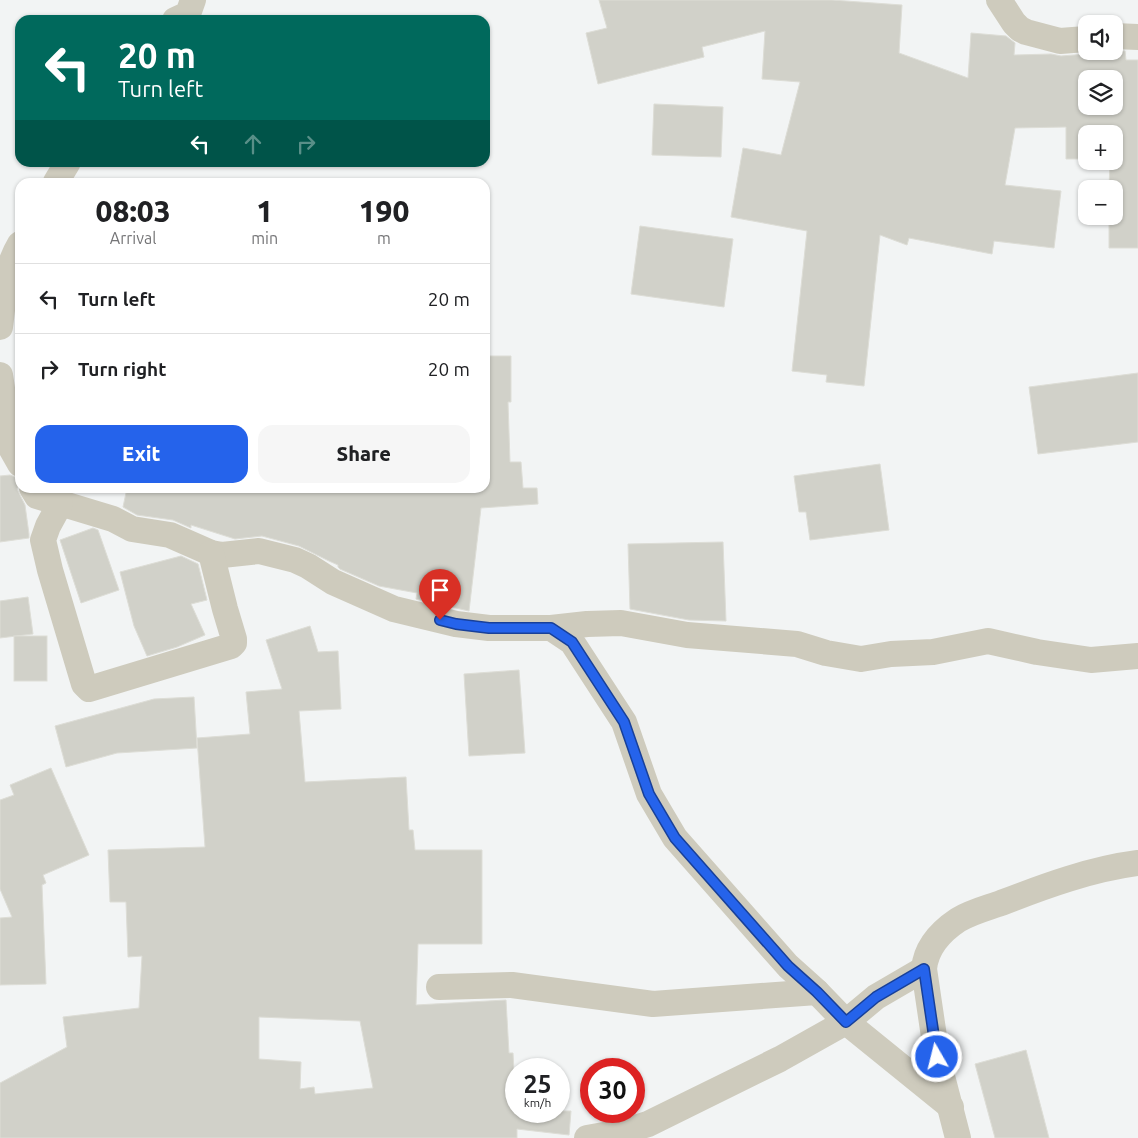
<!DOCTYPE html>
<meta charset="utf-8">
<style>
body{margin:0;font-family:Ubuntu,sans-serif;background:#f6f6f6;color:#202124;height:100vh;display:flex;flex-direction:column;font-size:19px;white-space:nowrap}
*{box-sizing:border-box;margin:0}
p{font-size:16px;color:#757577}
.icon{flex:none;width:28px;height:28px;fill:none;stroke:currentColor;stroke-width:2;stroke-linecap:round;stroke-linejoin:round}
.map{position:relative;flex:1;overflow:hidden}
.side{position:absolute;left:15px;top:178px;width:475px;height:315px;display:flex;flex-direction:column;background:#fff;border-radius:15px;box-shadow:0 1px 4px #0004}
.side>*{flex:none}
.banner{position:absolute;left:15px;top:15px;width:475px;height:152px;border-radius:15px;box-shadow:0 1px 4px #0004;background:#00695c;color:#fff;overflow:hidden}
.buttons{position:absolute;left:1078px;top:15px;display:grid;gap:10px}
.buttons a{display:grid;place-items:center;width:45px;height:45px;border-radius:10px;background:#fff;box-shadow:0 1px 4px #0004;font-size:25px}
.speed{position:absolute;left:505px;top:1058px;display:flex;gap:10px;font-size:25px;font-weight:700;text-align:center}
.speed>*{display:grid;place-content:center;width:65px;height:65px;border-radius:50%;background:#fff;box-shadow:0 1px 4px #0004;line-height:1}
.speed small{font-size:12px;font-weight:400}
.speed .limit{border:8px solid #d22;background:#fff;color:#111}
.pin{position:absolute;display:grid;place-items:center;width:42px;height:42px;color:#fff;margin:-51px -21px;border-radius:50% 50% 50% 0;rotate:-45deg;box-shadow:0 0 5px #0007}
.pin .icon{rotate:45deg}
.me{position:absolute;width:55px;margin:-28px;rotate:352deg;stroke-linejoin:round;filter:drop-shadow(0 0 4px #0008)}
.turn{display:flex;align-items:center;gap:18px;height:105px;padding:0 20px;font-size:22px}
.turn .icon{width:65px;height:65px;stroke-width:2.5}
.turn b{display:block;font-size:35px;line-height:42px}
.lanes{display:flex;align-items:center;height:48px;padding:0 20px;background:#0003;justify-content:center;gap:25px;direction:ltr}
.lanes .off{opacity:.35}
.eta{display:flex;justify-content:space-evenly;align-items:center;height:85px;text-align:center}
.eta b{font-size:30px;font-weight:800;line-height:35px}
.primary-button{display:flex;gap:10px;margin-top:auto;padding:10px 20px}
.primary-button a{flex:1;height:58px;border-radius:15px;background:#2563eb;color:#fff;font-size:20px;font-weight:800;line-height:58px;text-align:center}
.primary-button a+a{background:#f6f6f6;color:#202124}
ul{padding:0;list-style:none}
li{display:flex;align-items:center;gap:15px;height:70px;padding:0 20px;border-top:1px solid #e0e0e0}
li div{flex:1}
li b{display:block;font-size:19px}
li em{font-style:normal}
.map>svg:first-child{display:block}
</style>
<div class="map">
<svg width="1138" height="1138" viewBox="0 0 1138 1138">
<rect width="100%" height="100%" fill="#f2f4f4"/>
<g fill="#d1d1c9" stroke="#ddddd6" fill-rule="evenodd">
<path d="M599,0H832L902,5L899,53L968,78L971,33L1006,36L1015,43L1014,55L1051,54L1061,56L1087,54L1095,51H1125L1126,60H1138V248H1109V216H1114V189H1109L1110,161H1114V134H1086V159H1066V127L1015,128L1005,185L1061,191L1054,248L994,241L992,254L909,238L907,245L880,235L864,386L826,382L827,375L792,371L807,231L731,217L743,148L781,155L800,82L762,79L765,31L702,47L704,57L598,84L586,33L607,28ZM1086,79H1114V106H1086Z"/>
<path d="M654,104L723,107L721,157L652,155Z"/>
<path d="M640,226L733,239L724,307L631,294Z"/>
<path d="M485,356H511V402H508L510,462H521L523,488H537L538,504L481,508L469,611L416,599L417,593L379,586L340,569L338,567V565L329,561L299,546L262,536L235,539L191,525V528L173,520L137,515L123,507L127,488H485Z"/>
<path d="M1138,373V442L1038,454L1029,387Z"/>
<path d="M880,464L889,530L810,540L806,512H799L794,476Z"/>
<path d="M10,475L20,479L17,489L25,505L29,534V538L0,542V476Z"/>
<path d="M93,528L98,530L119,590L81,603L60,540Z"/>
<path d="M723,542L726,621L689,620L630,609L628,544Z"/>
<path d="M181,556L198,564L207,600L191,604L205,635L177,647L147,656L134,626L120,572Z"/>
<path d="M28,597L33,634L0,638V601Z"/>
<path d="M310,626L318,652L338,651L341,709L299,711L305,782L406,777L409,830H413L415,850H482V944H418L416,1005L506,1000L509,1053H513L516,1111H571L569,1135L517,1129V1138H0V1083L67,1047L63,1017L139,1008L142,956L128,957L126,902H110L108,850L205,847L197,738L250,734L246,692L282,689L266,640ZM259,1017L360,1021L373,1088L315,1094L314,1087L300,1089L301,1062L259,1059Z"/>
<rect x="14" y="636" width="33" height="45"/>
<path d="M519,670L525,753L469,756L464,674Z"/>
<path d="M194,697L197,748L117,753L66,767L55,726L154,699Z"/>
<path d="M51,768L89,855L43,875L46,883L42,885L46,984L0,985V918L12,917L0,889V800L14,795L10,785Z"/>
<path d="M1026,1050L1049,1138H995L975,1064Z"/>
</g>
<g fill="none" stroke-linecap="round" stroke-linejoin="round">
<g stroke="#cecbbd" stroke-width="26">
<path d="M999,0L1014,23L1020,29L1026,32L1060,41L1086,39"/>
<path d="M175,20L188,14L193,0"/>
<path d="M1114,36L1138,37"/>
<path d="M56,182L68,162"/>
<path d="M0,327C4,297 4,271 20,244"/>
<path d="M0,375L11,448L20,464"/>
<path d="M32,488L37,496L113,519L132,529L170,535L211,553L222,555L259,551L295,560L308,566L333,582L394,609L456,624L489,628H551L572,642L624,722L649,794L675,838L788,966L817,992L846,1022L951,1107"/>
<path d="M60,504L48,526L43,540L50,570L84,684L89,689L231,646L234,643V639L225,609L211,553"/>
<path d="M551,628L587,624L621,623L687,635L797,644L826,653L861,659L891,654L933,652L988,641L1037,652L1091,660L1138,656"/>
<path d="M439,987L512,985L653,1004L817,992"/>
<path d="M587,1138L626,1131L648,1124L780,1059L846,1022L876,997L924,969"/>
<path d="M958,1138L937,1057L924,969C926,947 940,932 958,920C971,912 987,908 1001,903C1045,886 1091,869 1138,863"/>
</g>
</g>
<g fill="none" stroke-linecap="round" stroke-linejoin="round">
<defs>
<path id="route" d="M440,620L456,624L489,628H551L572,642L624,722L649,794L675,838L788,966L817,992L846,1022L876,997L924,969L937,1057"/>
</defs>
<use href="#route" stroke="#184099" stroke-width="12"/>
<use href="#route" stroke="#2563eb" stroke-width="9"/>
</g>
</svg>
<div class="buttons">
<a><svg class="icon" aria-label="sound" viewBox="0 0 24 24"><path d="M4 9h4l5-4v14l-5-4H4zM17 9q2 3 0 6"/></svg></a>
<a><svg class="icon" aria-label="layers" viewBox="0 0 24 24"><path d="M12 4l9 5-9 5-9-5zM3 14l9 5 9-5"/></svg></a>
<a>+</a>
<a>−</a>
</div>
<div class="speed"><div>25<small>km/h</small></div><div class="limit">30</div></div>
<div class="pin" style="left:440px;top:620px;background:#d93025"><svg class="icon" aria-label="arrive" viewBox="0 0 24 24"><path d="M6 21V4h12l-3 4 3 4H6"/></svg></div>
<svg class="me" style="left:937px;top:1057px" viewBox="-20 -20 40 40"><circle r="17" fill="#2563eb" stroke="#fff" stroke-width="3"/><path d="M0-11L8 9 0 5-8 9z" fill="#fff"/></svg>
<div class="banner">
<div class="turn"><svg class="icon" aria-label="left" viewBox="0 0 24 24"><path d="M17 20v-9H6M10 6l-5 5 5 5"/></svg><div><b>20 m</b>Turn left</div></div>
<div class="lanes"><svg class="icon" aria-label="left" viewBox="0 0 24 24"><path d="M17 20v-9H6M10 6l-5 5 5 5"/></svg><svg class="icon off" aria-label="ahead" viewBox="0 0 24 24"><path d="M12 20V5M6 11l6-6 6 6"/></svg><svg class="icon off" aria-label="right" viewBox="0 0 24 24"><path d="M7 20v-9h11M14 6l5 5-5 5"/></svg></div>
</div>
<section class="side">
<div class="eta">
<div><b>08:03</b><p>Arrival</p></div>
<div><b>1</b><p>min</p></div>
<div><b>190</b><p>m</p></div>
</div>
<ul>
<li><svg class="icon" aria-label="left" viewBox="0 0 24 24"><path d="M17 20v-9H6M10 6l-5 5 5 5"/></svg><div><b>Turn left</b></div><em>20 m</em></li>
<li><svg class="icon" aria-label="right" viewBox="0 0 24 24"><path d="M7 20v-9h11M14 6l5 5-5 5"/></svg><div><b>Turn right</b></div><em>20 m</em></li>
</ul>
<div class="primary-button"><a>Exit</a><a>Share</a></div>
</section>
</div>
